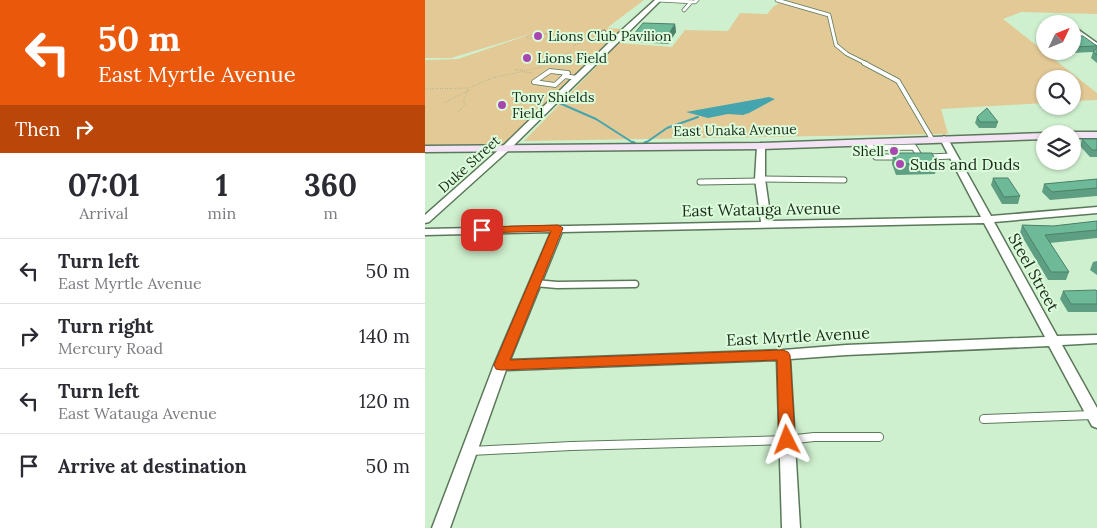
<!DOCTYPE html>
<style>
body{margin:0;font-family:Lora,serif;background:#f7f7f7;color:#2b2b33;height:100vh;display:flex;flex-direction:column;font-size:19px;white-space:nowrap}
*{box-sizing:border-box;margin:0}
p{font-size:16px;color:#7c7c81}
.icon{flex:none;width:28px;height:28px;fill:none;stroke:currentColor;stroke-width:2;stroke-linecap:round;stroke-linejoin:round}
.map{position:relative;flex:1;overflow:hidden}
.sheet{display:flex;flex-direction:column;background:#fff;width:425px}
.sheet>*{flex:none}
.hud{background:#ea580c;color:#fff;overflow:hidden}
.needle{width:32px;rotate:47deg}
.buttons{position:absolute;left:611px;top:15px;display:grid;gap:10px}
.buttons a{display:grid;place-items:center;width:45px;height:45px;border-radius:50%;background:#fff;box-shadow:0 1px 4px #0004;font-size:25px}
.pin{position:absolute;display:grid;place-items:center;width:42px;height:42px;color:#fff;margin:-21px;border-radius:10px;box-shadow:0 2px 8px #0006}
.me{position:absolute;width:55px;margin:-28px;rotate:357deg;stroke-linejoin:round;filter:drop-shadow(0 0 4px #0008)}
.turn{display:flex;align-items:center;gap:18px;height:105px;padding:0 15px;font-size:22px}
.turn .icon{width:65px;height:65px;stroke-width:2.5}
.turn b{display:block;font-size:35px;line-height:42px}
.then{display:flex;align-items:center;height:48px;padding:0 15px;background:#0003;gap:10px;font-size:19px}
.eta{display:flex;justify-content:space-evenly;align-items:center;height:85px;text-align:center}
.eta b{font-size:30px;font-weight:700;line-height:35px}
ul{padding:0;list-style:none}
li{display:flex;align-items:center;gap:15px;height:65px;padding:0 15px;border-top:1px solid #e1e1e2}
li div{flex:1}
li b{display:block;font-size:19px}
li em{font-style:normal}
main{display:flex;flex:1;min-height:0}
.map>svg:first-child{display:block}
</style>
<main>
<section class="sheet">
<div class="hud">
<div class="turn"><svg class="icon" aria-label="left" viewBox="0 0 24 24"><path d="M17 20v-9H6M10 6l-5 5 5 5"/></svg><div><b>50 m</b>East Myrtle Avenue</div></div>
<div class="then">Then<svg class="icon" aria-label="right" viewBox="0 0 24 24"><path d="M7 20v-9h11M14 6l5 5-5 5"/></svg></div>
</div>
<div class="eta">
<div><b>07:01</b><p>Arrival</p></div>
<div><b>1</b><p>min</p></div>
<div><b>360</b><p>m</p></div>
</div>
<ul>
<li><svg class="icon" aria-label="left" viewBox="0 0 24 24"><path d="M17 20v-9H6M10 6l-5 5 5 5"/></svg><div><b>Turn left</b><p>East Myrtle Avenue</p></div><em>50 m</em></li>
<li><svg class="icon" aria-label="right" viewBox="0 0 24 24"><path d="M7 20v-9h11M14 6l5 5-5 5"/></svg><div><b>Turn right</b><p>Mercury Road</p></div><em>140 m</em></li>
<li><svg class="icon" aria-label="left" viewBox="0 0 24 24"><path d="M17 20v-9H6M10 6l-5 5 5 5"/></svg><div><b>Turn left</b><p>East Watauga Avenue</p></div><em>120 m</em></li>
<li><svg class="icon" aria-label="arrive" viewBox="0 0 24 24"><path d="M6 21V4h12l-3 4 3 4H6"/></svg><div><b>Arrive at destination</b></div><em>50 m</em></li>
</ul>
</section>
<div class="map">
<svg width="672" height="528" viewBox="0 0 672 528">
<rect width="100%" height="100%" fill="#cff0ce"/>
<g fill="#e2c996">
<path d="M0,0H219L182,28L201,29L79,144L0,145V60L33,59L109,33L26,58H0Z"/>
<path d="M361,0H672V14L596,12L578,19L672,93V100L648,101V79H620V103L516,109L523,134L99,141L194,43L247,47L260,30L303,31L315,13L342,14L349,6Z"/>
</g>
<path fill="#44a5ae" d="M344,97L350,99L324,113L318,115L303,114L283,118L261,112Z"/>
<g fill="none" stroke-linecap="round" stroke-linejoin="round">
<g stroke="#44a5ae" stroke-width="2">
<path d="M132,102L171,119L210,144"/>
<path d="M219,144L242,128L273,117"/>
</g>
<path stroke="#44a5ae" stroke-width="2.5" d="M208,142L215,147L221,142"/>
<defs>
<g id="service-far4">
<path d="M233,0L270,2L272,0"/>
<path d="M352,0L404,15L411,45L422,54L442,64"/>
<path d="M259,10L266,2"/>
<path d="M179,32L172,38L189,41"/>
</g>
<g id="service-far3">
<path d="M439,63L473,81L507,139"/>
<path d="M125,71L143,73L130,85L109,82Z"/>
<path d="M139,76L152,78"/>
</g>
<g id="service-far2">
<path d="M443,142L451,157H474"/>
<path d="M446,148L489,147L495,157"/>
<path d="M504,157L527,156"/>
<path d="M335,179L419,180"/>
<path d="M275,182L335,181"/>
</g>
<path id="service-far1" d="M110,283L132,285L210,284"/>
<g id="service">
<path d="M559,419L668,415"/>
<path d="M46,451L146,446L362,440L389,437H454"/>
</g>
<g id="minor">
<path d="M230,0H236L84,150L4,222L0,223V215L78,146L199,28Z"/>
<path d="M632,18H636L644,24H637L632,20Z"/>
<path d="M648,26L672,43V48L648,31Z"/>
<path d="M519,136L523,139L566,216L672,207V213L569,222L632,336L672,335V343L637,345L672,408V428L667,426L624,346L421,355L365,359L375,528H357L352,360L81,370L25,528H7L69,365L126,232L0,235V229L336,222L330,179L332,146L336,143L340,146V179L346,221L556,217L515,139ZM559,223L620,337L421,345L358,350L85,360L137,232Z"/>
</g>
<g id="secondary">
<path d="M648,132H672V138H648V134H643Z"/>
<path d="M620,133L624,134H620V139L336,149L0,152V146L336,143Z"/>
</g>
</defs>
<use href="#service-far4" stroke="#5b785a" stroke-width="4.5"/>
<use href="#service-far3" stroke="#5b785a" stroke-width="5.5"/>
<use href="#service-far2" stroke="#5b785a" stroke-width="7"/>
<use href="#service-far1" stroke="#5b785a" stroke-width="9"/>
<use href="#service" stroke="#5b785a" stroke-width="10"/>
<use href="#minor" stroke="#5b785a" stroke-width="3"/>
<use href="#secondary" stroke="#5b785a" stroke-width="3"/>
<g stroke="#8aa389" stroke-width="1" stroke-dasharray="0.5 2" stroke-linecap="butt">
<path d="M109,34H121"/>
<path d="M121,34H125"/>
<path d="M121,34H125"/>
<path d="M121,34L114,32L102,36V38L121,39L125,34"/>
<path d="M125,34L164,35"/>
<path d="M129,64L149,48V45L156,43L170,29"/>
<path d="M90,70H98"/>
<path d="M99,72L109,73"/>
<path d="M0,89L44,88L67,78L117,67"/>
<path d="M19,103L44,90"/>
<path d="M33,112L41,104L38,102L44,88"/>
</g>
<use href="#service-far4" stroke="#fff" stroke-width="3"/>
<use href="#service-far3" stroke="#fff" stroke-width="4"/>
<use href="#service-far2" stroke="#fff" stroke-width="5"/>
<use href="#service-far1" stroke="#fff" stroke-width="6"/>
<use href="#service" stroke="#fff" stroke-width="8"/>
<use href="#minor" fill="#fff" fill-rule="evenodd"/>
<use href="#secondary" fill="#f4e2f5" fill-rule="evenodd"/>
</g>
<g fill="#5e9f83">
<path d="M250,24L251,32L243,44L210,42L209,34Z"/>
<path d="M648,36L672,45V63L666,58L668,52L647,53L645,51H648Z"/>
<path d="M552,117L573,122L571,128H554L550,123Z"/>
<path d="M657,139H672V157H665L655,146Z"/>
<path d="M468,153L512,163L510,174L471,175L467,164Z"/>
<path d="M568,178L595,196L593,204H577L566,185Z"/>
<path d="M672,179V196L625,200L617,192L619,184Z"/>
<path d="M672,221V238L625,243L644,272L641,280H623L595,233L597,225L628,226Z"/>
<path d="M672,261V275L665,270L668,262Z"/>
<path d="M638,291L672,304V312H643L635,299Z"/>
</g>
<path fill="#4c826a" d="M250,24L251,32L243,44V35Z"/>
<g fill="#6db998" stroke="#4c826a">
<path d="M218,23L250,24L243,35L209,34Z"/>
<path d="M648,36H658L672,46L648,47Z"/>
<path d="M672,47V55L668,52Z"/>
<path d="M562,108L573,122H555L552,117Z"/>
<path d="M657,139H672V150H667Z"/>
<path d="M468,153H507L512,163L473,164Z"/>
<path d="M568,178H583L595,196L579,197Z"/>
<path d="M672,179V188L627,192L619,184Z"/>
<path d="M672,221V230L620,235L644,272H626L597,225L628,226Z"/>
<path d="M671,290L672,291V304H646L638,291Z"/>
</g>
<path fill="#ea580c" stroke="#983908" d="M133,225L138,228L85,360L358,350L363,352L365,355L370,440L368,444L362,446L357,444L354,440L352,360L76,370L71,369L69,365L126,231L57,233L52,230L57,227Z"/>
<g fill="#a747af" stroke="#dcfddb" stroke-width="2">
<circle cx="113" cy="36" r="5"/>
<circle cx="102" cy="58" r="5"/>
<circle cx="77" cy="105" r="5"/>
<circle cx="469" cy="151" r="5"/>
<circle cx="475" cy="164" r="5"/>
</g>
<g text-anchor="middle" stroke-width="4" stroke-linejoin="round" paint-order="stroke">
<g font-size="14" fill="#1c281b" stroke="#dcfddb" text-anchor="start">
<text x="123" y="41">Lions Club Pavilion</text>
<text x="112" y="63">Lions Field</text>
<text x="87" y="102">Tony Shields<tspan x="87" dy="16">Field</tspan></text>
<text x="459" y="156" text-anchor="end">Shell</text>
</g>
<g font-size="14" fill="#1c281b" stroke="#dcfddb">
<text transform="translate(310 130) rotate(-1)" y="5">East Unaka Avenue</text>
<text transform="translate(44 164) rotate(-42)" y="5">Duke Street</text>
</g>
<g font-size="16" fill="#1c281b" stroke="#dcfddb" text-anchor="start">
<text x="485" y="170">Suds and Duds</text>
</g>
<g font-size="16" fill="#1c281b" stroke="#dcfddb">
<text transform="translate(336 209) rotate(-1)" y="6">East Watauga Avenue</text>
<text transform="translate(609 272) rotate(61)" y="6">Steel Street</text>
<text transform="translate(373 336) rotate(-3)" y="6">East Myrtle Avenue</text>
</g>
</g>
</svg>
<div class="buttons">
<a><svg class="needle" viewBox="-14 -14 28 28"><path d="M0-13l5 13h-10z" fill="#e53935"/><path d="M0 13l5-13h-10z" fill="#7c7c81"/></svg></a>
<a><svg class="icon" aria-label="search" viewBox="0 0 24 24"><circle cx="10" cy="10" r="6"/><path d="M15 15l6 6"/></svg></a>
<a><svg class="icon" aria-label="layers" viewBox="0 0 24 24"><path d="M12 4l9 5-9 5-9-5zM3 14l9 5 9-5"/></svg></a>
</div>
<div class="pin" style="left:57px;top:230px;background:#d93025"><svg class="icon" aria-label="arrive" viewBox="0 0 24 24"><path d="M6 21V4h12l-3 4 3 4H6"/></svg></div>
<svg class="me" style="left:362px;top:440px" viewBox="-20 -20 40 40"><path d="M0-17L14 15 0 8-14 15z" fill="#ea580c" stroke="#fff" stroke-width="4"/></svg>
</div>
</main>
